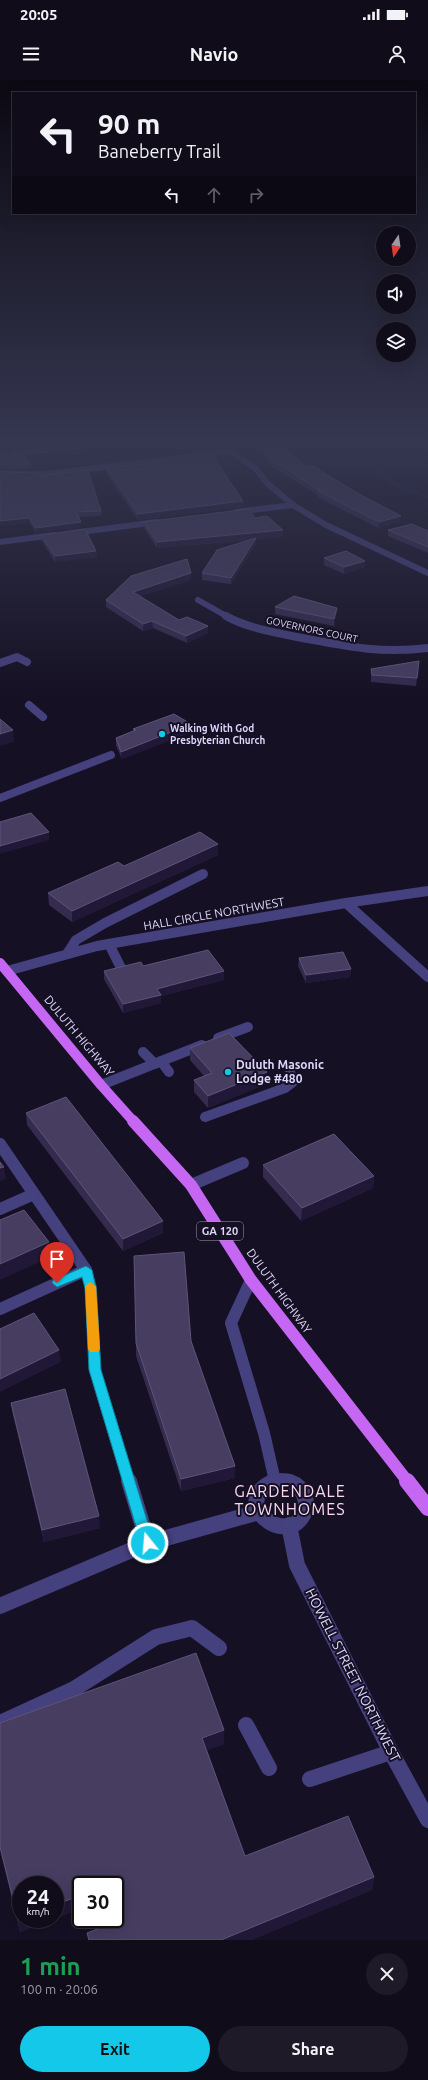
<!DOCTYPE html>
<meta charset="utf-8">
<style>
body{margin:0;font-family:Ubuntu,sans-serif;background:#1e1a27;color:#f1f3f6;height:100vh;display:flex;flex-direction:column;font-size:15px;white-space:nowrap}
*{box-sizing:border-box;margin:0}
p{font-size:13px;color:#9c9ba2}
.icon{flex:none;width:22px;height:22px;fill:none;stroke:currentColor;stroke-width:2;stroke-linecap:round;stroke-linejoin:round}
.map{position:relative;height:1860px;overflow:hidden}
.side{display:flex;flex-direction:column;background:#100c1a;flex:1}
.side>*{flex:none}
.guide{position:absolute;left:12px;top:12px;width:404px;height:122px;border-radius:0px;box-shadow:0 4px 16px #0002,0 0 0 1px #302c39;background:#100c1a;color:#f1f3f6;overflow:hidden}
.needle{width:26px;rotate:193deg}
.tools{position:absolute;left:376px;top:146px;display:grid;gap:8px}
.tools a{display:grid;place-items:center;width:40px;height:40px;border-radius:50%;background:#100c1a;box-shadow:0 4px 16px #0002,0 0 0 1px #302c39;font-size:20px}
.speed{position:absolute;left:12px;top:1796px;display:flex;gap:8px;font-size:20px;font-weight:700;text-align:center}
.speed>*{display:grid;place-content:center;width:52px;height:52px;border-radius:50%;background:#100c1a;box-shadow:0 4px 16px #0002,0 0 0 1px #302c39;line-height:1}
.speed small{font-size:10px;font-weight:400}
.speed .limit{border:2px solid #111;border-radius:6px;background:#fff;color:#111}
.pin{position:absolute;display:grid;place-items:center;width:34px;height:34px;color:#fff;margin:-41px -17px;border-radius:50% 50% 50% 0;rotate:-45deg;box-shadow:0 0 4px #0007}
.pin .icon{rotate:45deg}
.me{position:absolute;width:44px;margin:-22px;rotate:343deg;stroke-linejoin:round;filter:drop-shadow(0 0 3px #0008)}
.turn{display:flex;align-items:center;gap:14px;height:84px;padding:0 20px;font-size:18px}
.turn .icon{width:52px;height:52px;stroke-width:2.5}
.turn b{display:block;font-size:28px;line-height:34px}
.lanes{display:flex;align-items:center;height:38px;padding:0 20px;background:#0003;justify-content:center;gap:20px;direction:ltr}
.lanes .off{opacity:.35}
.round{display:grid;place-items:center;flex:none;width:42px;height:42px;border-radius:21px;background:#1e1a27}
.overview{display:flex;align-items:center;justify-content:space-between;height:68px;padding:0 20px}
h1{font-size:24px;font-weight:600;line-height:30px;color:#1e9e55}
.action{display:flex;gap:8px;margin-top:auto;padding:8px 20px}
.action a{flex:1;height:46px;border-radius:24px;background:#14c8e9;color:#111;font-size:16px;font-weight:600;line-height:46px;text-align:center}
.action a+a{background:#1e1a27;color:#f1f3f6}
.status{display:flex;justify-content:space-between;align-items:center;height:28px;padding:0 20px;background:#100c1a;direction:ltr}
.status svg{height:11px;fill:currentColor}
header{display:flex;justify-content:space-between;align-items:center;height:52px;padding:0 20px;background:#100c1a;font-size:18px;font-weight:600}
.map>svg:first-child{display:block}
</style>
<div class="status"><b>20:05</b><svg viewBox="0 0 49 12"><path d="M0 12V9h3v3zM5 12V6h3v6zM10 12V3h3v9zM15 12V0h3v12zM26 1h20v11H26zM47 4h2v5h-2z"/></svg></div>
<header><svg class="icon" aria-label="menu" viewBox="0 0 24 24"><path d="M4 6h16M4 12h16M4 18h16"/></svg>Navio<svg class="icon" aria-label="person" viewBox="0 0 24 24"><circle cx="12" cy="8" r="4"/><path d="M4 21q1-7 8-7t8 7"/></svg></header>
<div class="map">
<svg width="428" height="1860" viewBox="0 0 428 1860">
<rect width="100%" height="100%" fill="#151023"/>
<g fill="none" stroke-linecap="round" stroke-linejoin="round">
<path stroke="#0e1d3e" stroke-width="3.5" d="M362,363L374,380L380,394L394,404L428,417"/>
<g stroke="#45407e" stroke-width="8">
<path d="M0,583L17,577L27,582"/>
<path d="M29,625L43,637"/>
<path d="M0,718L111,675"/>
</g>
<g stroke="#45407e" stroke-width="10">
<path d="M109,864L121,888"/>
<path d="M67,874L76,860L105,843L203,794"/>
<path d="M218,958L248,947"/>
<path d="M143,972L155,984"/>
<path d="M161,981L169,992"/>
<path d="M101,1005L202,965"/>
<path d="M205,1037L285,1008L293,1002L290,992"/>
</g>
<path stroke="#45407e" stroke-width="12" d="M191,1105L243,1083"/>
<g stroke="#45407e" stroke-width="16">
<path d="M0,1643L74,1609L156,1557L192,1548L219,1568"/>
<path d="M246,1645L269,1688"/>
<path d="M310,1699L391,1672"/>
</g>
<g stroke="#45407e" stroke-width="6">
<path d="M230,371L256,389L267,403L293,425L326,445L428,493"/>
<path d="M0,375L108,363"/>
<path d="M0,393L47,394L210,374L230,371L234,363"/>
<path d="M236,432L293,425"/>
<path d="M73,453L157,442"/>
<path d="M0,462L54,455"/>
<path d="M198,520L228,537"/>
</g>
<path stroke="#45407e" stroke-width="8" d="M226,536C247,548 274,552 297,557C345,566 379,574 428,568"/>
<g stroke="#45407e" stroke-width="10">
<path d="M346,823L428,897"/>
<path d="M7,891L97,866L346,823L428,811"/>
</g>
<g stroke="#45407e" stroke-width="12">
<path d="M0,1064L86,1190L91,1208L95,1290L129,1402"/>
<path d="M0,1129L34,1114"/>
<path d="M251,1200L231,1243L264,1353L275,1401"/>
<path d="M0,1229L86,1190"/>
<path d="M273,1402H285"/>
</g>
<g stroke="#45407e" stroke-width="16">
<path d="M129,1401L148,1463"/>
<path d="M275,1401C280,1401 286,1401 290,1402C304,1407 310,1423 303,1435C285,1468 227,1421 275,1401Z"/>
<path d="M289,1445L297,1485L391,1672L428,1740"/>
<path d="M0,1526L148,1463L259,1432"/>
</g>
<path stroke="#c567f2" stroke-width="10" d="M0,883L101,1005L134,1042"/>
<path stroke="#c567f2" stroke-width="12" d="M133,1041L191,1105L251,1200L408,1402"/>
<path stroke="#c567f2" stroke-width="16" d="M407,1401L428,1428"/>
</g>
<g fill="#342b4f">
<path d="M248,363H279L307,387L401,442L378,448L318,417V415L274,388L268,381L262,370H256Z"/>
<path d="M0,374L31,384L32,389H0Z"/>
<path d="M106,387L243,427L138,440L106,393Z"/>
<path d="M40,396L101,431L102,436L79,437L81,447L36,453L30,443L0,446Z"/>
<path d="M255,438L283,457L256,459V464L231,504L202,500V493L251,460L157,468L144,448L143,442Z"/>
<path d="M388,450L428,451V473L388,456Z"/>
<path d="M41,455L96,471L97,477L55,482L42,461Z"/>
<path d="M324,478L365,487L344,494L324,485Z"/>
<path d="M191,500L140,516L179,540L208,546V553L187,563L153,548L143,551L106,527V520Z"/>
<path d="M275,527L337,528L336,535L334,546L275,534Z"/>
<path d="M419,581L416,606L371,602V589Z"/>
<path d="M133,649L191,652L122,679L116,666V658L133,651Z"/>
<path d="M218,775L72,842L49,825L48,813L124,786Z"/>
<path d="M299,878L351,889L350,897L306,903L298,886Z"/>
<path d="M143,886L224,891V900L161,916V923L123,933L104,899V891Z"/>
<path d="M190,968L267,992L266,1004L208,1028L194,1012V1000L204,996L190,980Z"/>
<path d="M26,1033L163,1153L123,1171L27,1045Z"/>
<path d="M263,1085L374,1096L373,1108L301,1141L263,1097Z"/>
<path d="M191,1261L235,1386V1398L181,1411L136,1276V1263Z"/>
<path d="M11,1323L100,1448L44,1462L13,1335Z"/>
<path d="M0,1643L224,1664L207,1670L245,1776L374,1797L372,1810L251,1860H88L87,1853L116,1842L115,1839V1805H81V1828L55,1839V1805L21,1839H54L20,1852L0,1769Z"/>
</g>
<g fill="#201836">
<path d="M14,363H36L19,364L16,365L17,369L0,371V366Z"/>
<path d="M243,421V427L138,440V434Z"/>
<path d="M401,436V442L378,448L379,442Z"/>
<path d="M29,438L30,443L0,446V441Z"/>
<path d="M81,442V447L36,453V448Z"/>
<path d="M283,450V457L256,459V464L231,504V498L255,459L157,468V462Z"/>
<path d="M96,471L97,477L55,482V476Z"/>
<path d="M365,481V487L344,494V487Z"/>
<path d="M191,493V500L133,518V512Z"/>
<path d="M337,528L336,535L334,546V539Z"/>
<path d="M152,541L153,548L143,551V544Z"/>
<path d="M208,546V553L187,563L186,556Z"/>
<path d="M191,644V652L122,679L121,672Z"/>
<path d="M13,650L14,662L0,666V654Z"/>
<path d="M49,752V760L0,774V766Z"/>
<path d="M218,764V775L72,842V831Z"/>
<path d="M351,889L350,897L306,903V895Z"/>
<path d="M224,891V900L161,916V923L123,933V924L157,909Z"/>
<path d="M267,992L266,1004L208,1028V1016Z"/>
<path d="M4,1087L6,1099L0,1101V1088Z"/>
<path d="M374,1096L373,1108L301,1141L302,1128Z"/>
<path d="M163,1141V1153L123,1171V1159Z"/>
<path d="M49,1162L51,1177L0,1200V1184Z"/>
<path d="M59,1270L61,1282L0,1312V1299Z"/>
<path d="M235,1386V1398L181,1411V1399Z"/>
<path d="M99,1436L100,1448L44,1462L42,1450Z"/>
<path d="M224,1650V1664L202,1672V1658Z"/>
<path d="M374,1797L372,1810L251,1860H221Z"/>
<path d="M81,1815V1828L55,1839V1825Z"/>
<path d="M21,1838V1839H54L20,1852L18,1839Z"/>
</g>
<g fill="#463d61" stroke="#5d557a">
<path d="M0,363H16V364L0,366Z"/>
<path d="M254,363H279L307,387L313,386L359,414L401,436L379,442L318,411L323,410L320,408L319,410L275,382L268,376L262,364L256,365Z"/>
<path d="M22,372L31,384H0V374Z"/>
<path d="M213,376L243,421L138,434L106,387L138,385Z"/>
<path d="M88,390L101,431L76,432L81,442L36,448L29,438L0,441V392L38,393L40,396Z"/>
<path d="M249,429L255,438L267,436L283,450L157,462L143,442Z"/>
<path d="M412,444L428,451V467L388,450Z"/>
<path d="M85,449L96,471L55,476L41,455Z"/>
<path d="M256,458L231,498L202,493L217,470Z"/>
<path d="M346,471L365,481L344,487L324,478Z"/>
<path d="M187,479L191,493L133,512L179,540L187,537L208,546L186,556L152,541L143,544L106,520L131,496Z"/>
<path d="M294,516L337,528L334,539L275,527Z"/>
<path d="M419,581L417,598L372,595L371,589Z"/>
<path d="M174,634L191,644L121,672L116,658L136,650L133,649Z"/>
<path d="M0,639L13,650L0,654Z"/>
<path d="M31,733L49,752L0,766V742Z"/>
<path d="M200,752L218,764L72,831L48,813L118,782L124,786Z"/>
<path d="M208,870L224,891L157,909L161,915L123,924L104,891L141,882L143,886Z"/>
<path d="M343,872L351,889L306,895L299,878Z"/>
<path d="M229,953L267,992L208,1016L194,1000L212,993L190,968Z"/>
<path d="M66,1017L163,1141L123,1159L26,1033Z"/>
<path d="M334,1054L374,1096L302,1128L263,1085Z"/>
<path d="M0,1082L4,1087L0,1088Z"/>
<path d="M24,1130L49,1162L0,1184V1140Z"/>
<path d="M184,1172L191,1261L235,1386L181,1399L136,1263L134,1176Z"/>
<path d="M34,1233L59,1270L0,1299V1249Z"/>
<path d="M65,1309L99,1436L42,1450L11,1323Z"/>
<path d="M196,1573L224,1650L202,1658L245,1776L348,1736L374,1797L221,1860H89L87,1853L118,1841L115,1831V1805H81V1815L55,1825V1805H21V1838L18,1839L0,1767V1643Z"/>
</g>
<linearGradient id="sky" x2="0" y2="1"><stop stop-color="#0c0913"/><stop offset="0.58" stop-color="#353750"/><stop offset="1" stop-color="#353750" stop-opacity="0"/></linearGradient>
<rect width="428" height="623" fill="url(#sky)"/>
<path fill="#14c8e9" stroke="#0d8297" d="M86,1186L92,1190L96,1208L101,1290L154,1463L152,1467L148,1469L143,1467L141,1463L89,1290L85,1208L82,1197L57,1207L52,1203L53,1200Z"/>
<path fill="#f59e0b" d="M90,1202L96,1206L100,1269L98,1272H90L88,1269L85,1206Z"/>
<g fill="#14c8e9" stroke="#151023" stroke-width="1.5">
<circle cx="162" cy="654" r="4"/>
<circle cx="228" cy="992" r="4"/>
</g>
<g text-anchor="middle" stroke-width="4" stroke-linejoin="round" paint-order="stroke">
<g font-size="10" fill="#dcd6fb" stroke="#151023">
<text transform="translate(312 549) rotate(12)" y="4">GOVERNORS COURT</text>
</g>
<g font-size="10" font-weight="bold" fill="#dcd6fb" stroke="#151023" text-anchor="start">
<text x="170" y="652">Walking With God<tspan x="170" dy="12">Presbyterian Church</tspan></text>
</g>
<rect fill="#151023" stroke="#a09bba" stroke-width="1" x="197" y="1142" width="46" height="18" rx="3"/>
<g font-size="11" font-weight="bold" fill="#dcd6fb">
<text x="220" y="1155">GA 120</text>
</g>
<g font-size="12" fill="#dcd6fb" stroke="#151023">
<text transform="translate(214 834) rotate(-10)" y="4">HALL CIRCLE NORTHWEST</text>
<text transform="translate(79 956) rotate(50)" y="4">DULUTH HIGHWAY</text>
<text transform="translate(279 1211) rotate(54)" y="4">DULUTH HIGHWAY</text>
</g>
<g font-size="12" font-weight="bold" fill="#dcd6fb" stroke="#151023" text-anchor="start">
<text x="236" y="989">Duluth Masonic<tspan x="236" dy="14">Lodge #480</tspan></text>
</g>
<g font-size="14" fill="#dcd6fb" stroke="#151023">
<text transform="translate(353 1595) rotate(63)" y="5">HOWELL STREET NORTHWEST</text>
</g>
<g font-size="16" letter-spacing="1" fill="#fcd8ed" stroke="#151023">
<text x="290" y="1417">GARDENDALE<tspan x="290" dy="18">TOWNHOMES</tspan></text>
</g>
</g>
</svg>
<div class="tools">
<a><svg class="needle" viewBox="-14 -14 28 28"><path d="M0-13l5 13h-10z" fill="#e53935"/><path d="M0 13l5-13h-10z" fill="#9c9ba2"/></svg></a>
<a><svg class="icon" aria-label="sound" viewBox="0 0 24 24"><path d="M4 9h4l5-4v14l-5-4H4zM17 9q2 3 0 6"/></svg></a>
<a><svg class="icon" aria-label="layers" viewBox="0 0 24 24"><path d="M12 4l9 5-9 5-9-5zM3 14l9 5 9-5"/></svg></a>
</div>
<div class="speed"><div>24<small>km/h</small></div><div class="limit">30</div></div>
<div class="pin" style="left:57px;top:1203px;background:#d93025"><svg class="icon" aria-label="arrive" viewBox="0 0 24 24"><path d="M6 21V4h12l-3 4 3 4H6"/></svg></div>
<svg class="me" style="left:148px;top:1463px" viewBox="-20 -20 40 40"><circle r="17" fill="#14c8e9" stroke="#fff" stroke-width="3"/><path d="M0-11L8 9 0 5-8 9z" fill="#fff"/></svg>
<div class="guide">
<div class="turn"><svg class="icon" aria-label="left" viewBox="0 0 24 24"><path d="M17 20v-9H6M10 6l-5 5 5 5"/></svg><div><b>90 m</b>Baneberry Trail</div></div>
<div class="lanes"><svg class="icon" aria-label="left" viewBox="0 0 24 24"><path d="M17 20v-9H6M10 6l-5 5 5 5"/></svg><svg class="icon off" aria-label="ahead" viewBox="0 0 24 24"><path d="M12 20V5M6 11l6-6 6 6"/></svg><svg class="icon off" aria-label="right" viewBox="0 0 24 24"><path d="M7 20v-9h11M14 6l5 5-5 5"/></svg></div>
</div>
</div>
<section class="side">
<div class="overview"><div><h1>1 min</h1><p>100 m · 20:06</p></div><a class="round"><svg class="icon" aria-label="close" viewBox="0 0 24 24"><path d="M6 6l12 12M18 6L6 18"/></svg></a></div>
<div class="action"><a>Exit</a><a>Share</a></div>
</section>
